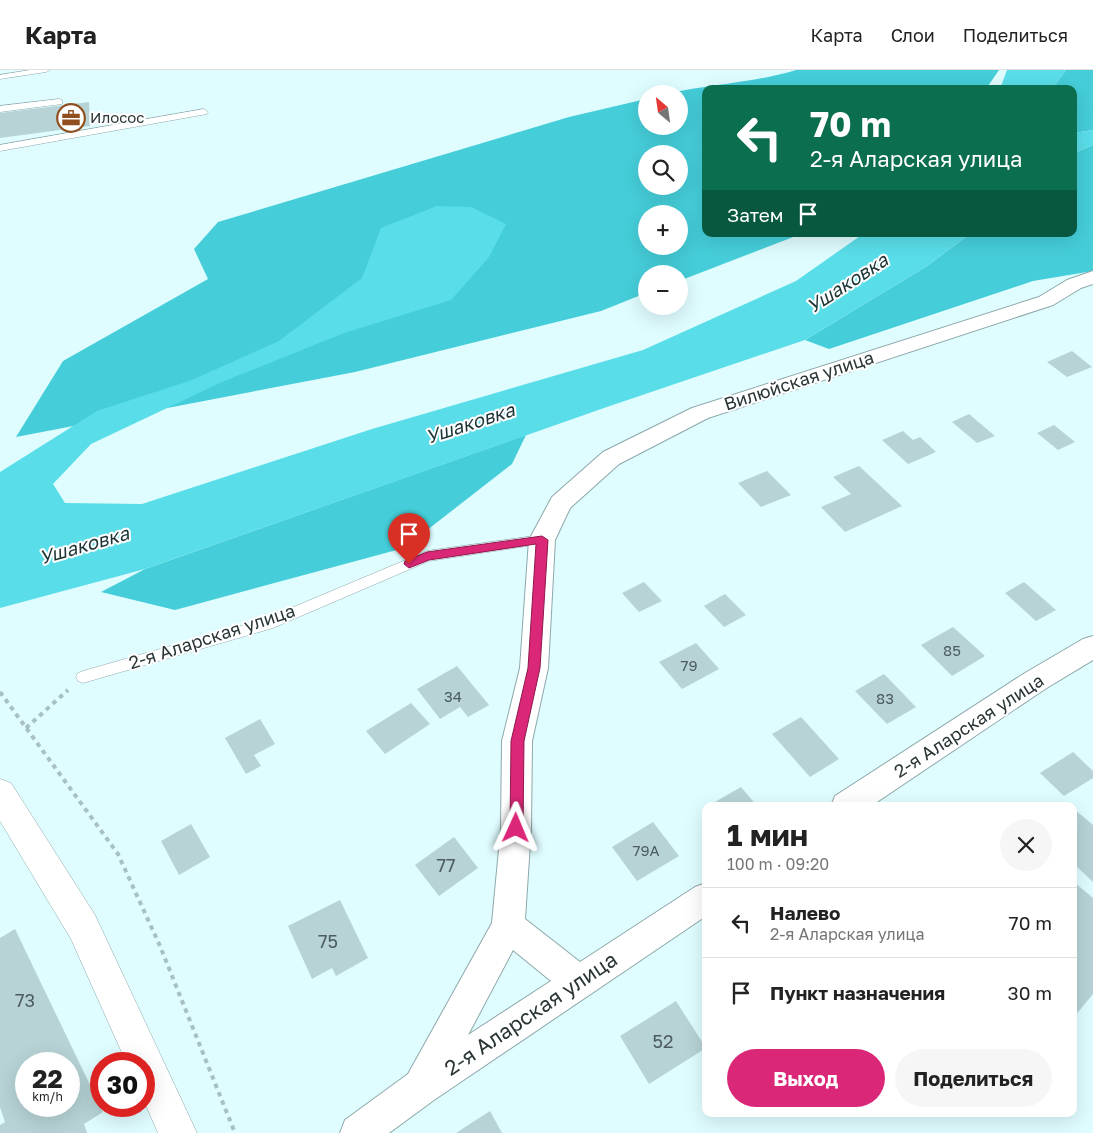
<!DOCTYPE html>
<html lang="ru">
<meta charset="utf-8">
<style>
body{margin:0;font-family:"Golos Text",sans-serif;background:#f6f6f6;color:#222;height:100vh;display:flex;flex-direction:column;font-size:19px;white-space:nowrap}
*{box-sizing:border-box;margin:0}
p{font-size:16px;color:#767676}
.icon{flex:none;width:28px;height:28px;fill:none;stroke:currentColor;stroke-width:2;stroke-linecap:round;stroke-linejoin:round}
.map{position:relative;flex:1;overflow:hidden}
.drawer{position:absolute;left:702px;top:732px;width:375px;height:315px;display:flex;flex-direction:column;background:#fff;border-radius:10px;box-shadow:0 5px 20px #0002}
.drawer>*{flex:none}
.banner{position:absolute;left:702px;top:15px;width:375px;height:152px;border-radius:10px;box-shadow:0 5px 20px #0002;background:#0b6e4f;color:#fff;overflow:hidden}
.needle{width:32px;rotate:331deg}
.fabs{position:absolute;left:638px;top:15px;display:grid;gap:10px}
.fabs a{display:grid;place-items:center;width:50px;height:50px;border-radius:50%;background:#fff;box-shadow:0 5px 20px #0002;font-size:25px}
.speed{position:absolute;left:15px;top:982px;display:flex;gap:10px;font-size:25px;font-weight:700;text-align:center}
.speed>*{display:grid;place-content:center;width:65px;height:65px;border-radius:50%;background:#fff;box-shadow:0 5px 20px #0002;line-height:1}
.speed small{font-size:12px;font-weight:400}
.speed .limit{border:8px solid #d22;background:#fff;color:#111}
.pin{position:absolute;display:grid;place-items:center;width:42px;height:42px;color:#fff;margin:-51px -21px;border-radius:50% 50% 50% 0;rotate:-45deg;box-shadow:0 0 5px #0007}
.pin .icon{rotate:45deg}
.me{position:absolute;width:55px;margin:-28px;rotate:1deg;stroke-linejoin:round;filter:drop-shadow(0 0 4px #0008)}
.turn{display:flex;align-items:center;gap:18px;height:105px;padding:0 25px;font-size:22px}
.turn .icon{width:65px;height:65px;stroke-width:2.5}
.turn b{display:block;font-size:35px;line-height:42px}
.then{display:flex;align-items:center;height:48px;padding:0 25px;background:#0003;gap:10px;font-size:19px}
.round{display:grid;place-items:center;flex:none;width:52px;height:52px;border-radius:26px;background:#f6f6f6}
.head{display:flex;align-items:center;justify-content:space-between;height:85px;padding:0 25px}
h1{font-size:30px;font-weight:700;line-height:38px}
.button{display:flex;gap:10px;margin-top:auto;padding:10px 25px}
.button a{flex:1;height:58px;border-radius:30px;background:#db2777;color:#fff;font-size:20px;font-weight:700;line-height:58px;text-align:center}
.button a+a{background:#f6f6f6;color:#222}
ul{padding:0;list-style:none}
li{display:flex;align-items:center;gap:15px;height:70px;padding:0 25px;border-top:1px solid #e0e0e0}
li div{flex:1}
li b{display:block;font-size:19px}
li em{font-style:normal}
header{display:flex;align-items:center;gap:30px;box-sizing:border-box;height:70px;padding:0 25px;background:#fff;border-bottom:1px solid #e0e0e0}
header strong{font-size:24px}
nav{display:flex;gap:28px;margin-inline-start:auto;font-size:18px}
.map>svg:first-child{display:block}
</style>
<header>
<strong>Карта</strong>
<nav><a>Карта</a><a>Слои</a><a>Поделиться</a></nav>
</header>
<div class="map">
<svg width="1093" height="1063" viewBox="0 0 1093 1063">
<rect width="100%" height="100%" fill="#dffcff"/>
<g fill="#45ced9" fill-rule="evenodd">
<path d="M796,0H999L986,19H706V164H801L679,211V204H646V223L601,241L355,302L16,367L63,291L208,209L194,179L218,152L569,47L646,29V56H679V24H667C709,14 754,13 796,0ZM646,84H679V116H646ZM646,144H679V176H646Z"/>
<path d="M1066,0H1093V60L1074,63V19H1052Z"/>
<path d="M1093,75V201L1033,211L829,279L805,270L927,196L970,164H1074V83Z"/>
<path d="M526,365L512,394L404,478L175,540L101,522L145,499Z"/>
</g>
<g fill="#59dee9">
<path d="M1007,0H1066L1052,19H1000Z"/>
<path d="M1093,60V75L1074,83V63Z"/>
<path d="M437,136L471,137L506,154L489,187L451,230L344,263L222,312L91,374L53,414L65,433L142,434L372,359L643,280L796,211L863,164H970L927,196L805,270L604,338L145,499L0,538V402L97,341L192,310L279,271L362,208L381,158Z"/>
</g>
<g fill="#b7d3d5" fill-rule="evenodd">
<path d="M89,32L90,56L0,68V43Z"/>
<path d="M1072,281L1092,297L1067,307L1047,292Z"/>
<path d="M969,344L995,366L977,373L952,352Z"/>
<path d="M1054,355L1075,372L1058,380L1037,363Z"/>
<path d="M903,361L913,370L920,367L936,382L908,394L882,370Z"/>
<path d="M859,396L902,436L845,462L821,437L851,424L833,407Z"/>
<path d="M767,401L791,425L761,437L738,413Z"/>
<path d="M644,512L662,531L639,542L622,523Z"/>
<path d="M1024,512L1056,540L1036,551L1005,523Z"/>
<path d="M725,524L746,545L724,557L704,536Z"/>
<path d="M953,557L985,586L952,606L921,575Z"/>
<path d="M696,573L719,599L682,619L659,592Z"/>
<path d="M457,596L489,635L468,647L460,637L440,649L417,619Z"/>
<path d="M884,604L916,637L887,654L855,621Z"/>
<path d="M411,633L430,654L385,684L366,661Z"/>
<path d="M801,647L839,689L810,707L772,664Z"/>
<path d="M260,649L275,674L254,685L261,696L246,704L225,668Z"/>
<path d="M1073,682L1093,701V708L1064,726L1040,703Z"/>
<path d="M741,717L757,736H708Z"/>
<path d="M1074,739L1093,755V812L1074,794Z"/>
<path d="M653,752L679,786L637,811L612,777Z"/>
<path d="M191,754L210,787L179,805L161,771Z"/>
<path d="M454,767L478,798L439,826L415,795Z"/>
<path d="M1074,812L1093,828V924L1074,947Z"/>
<path d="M340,830L368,888L336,906L332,898L312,909L288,856Z"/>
<path d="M15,859L103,1042L84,1054L87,1063H0V1055L5,1052L0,1037V868ZM26,994H69V1036H26Z"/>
<path d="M676,931L706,978L649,1014L620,966Z"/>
<path d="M490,1041L502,1063H456Z"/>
</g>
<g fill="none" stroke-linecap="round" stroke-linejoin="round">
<defs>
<g id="service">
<path d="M30,0H50L46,2L0,9V5Z"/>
<path d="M59,29L62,30V34L0,42V36Z"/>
<path d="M204,39L208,42L207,44L0,81V75Z"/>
<path d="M542,465L547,467L549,470L547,473L429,491L273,558L83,613L78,611L76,607L78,603L83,601L265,549L427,481Z"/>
</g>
<g id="minor">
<path d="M1093,201V214L1081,218L1053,235L708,348L619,394L570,438L555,470L548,598L532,671L531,758L525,849L580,892L695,817L706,813V846L434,1030L389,1063H340L345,1050L408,1004L492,853L501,758L502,671L520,598L529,470L552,427L603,382L692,338L1039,227L1067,210ZM513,880L551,911L468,965Z"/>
<path d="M1093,566V590L1045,619L871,736H831L835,726L1025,603L1083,569Z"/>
</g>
<path id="primary" d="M0,709L11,713L95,845L197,1063H158L144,1031V994H127L71,869L0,751Z"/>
</defs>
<use href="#service" stroke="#8da8aa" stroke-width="1"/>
<use href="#minor" stroke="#8da8aa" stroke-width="2"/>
<use href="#primary" stroke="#8da8aa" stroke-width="1"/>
<g stroke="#a8c0c2" stroke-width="4" stroke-dasharray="4.5 4.5" stroke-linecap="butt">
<path d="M0,622L118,784L160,876L235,1063"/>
<path d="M26,658L68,620"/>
</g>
<use href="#service" fill="#fff" fill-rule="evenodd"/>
<use href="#minor" fill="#fff" fill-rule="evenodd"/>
<use href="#primary" fill="#fff" fill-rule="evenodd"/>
</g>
<path fill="#db2777" stroke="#8e194d" d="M542,466L548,470L540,598L524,671L523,758L521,763L516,764L512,763L510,758L511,671L528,598L536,474L429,490L409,498L404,494L405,491L427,482Z"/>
<defs>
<symbol id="office-ring" viewBox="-11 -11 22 22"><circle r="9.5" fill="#fff" stroke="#914f1f" stroke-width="1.5"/><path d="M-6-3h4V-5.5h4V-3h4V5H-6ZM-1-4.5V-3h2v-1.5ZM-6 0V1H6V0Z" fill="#914f1f"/></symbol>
</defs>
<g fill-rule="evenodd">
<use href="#office-ring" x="55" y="32" width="32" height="32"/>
</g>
<g text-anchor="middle" stroke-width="4" stroke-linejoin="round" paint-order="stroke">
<g font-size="15" fill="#2a3536" stroke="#fff" text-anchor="start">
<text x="90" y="53">Илосос</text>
</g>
<g font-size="15" fill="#4d5c5e">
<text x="952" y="586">85</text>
<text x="689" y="601">79</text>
<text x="453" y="632">34</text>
<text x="885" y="634">83</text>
<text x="646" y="786">79А</text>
</g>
<g font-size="18" fill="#2a3536" stroke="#fff">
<text transform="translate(799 311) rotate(-18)" y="6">Вилюйская улица</text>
<text transform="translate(212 567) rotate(-18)" y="6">2-я Аларская улица</text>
<text transform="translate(969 656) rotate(-33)" y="6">2-я Аларская улица</text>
</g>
<g font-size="18" fill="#4d5c5e">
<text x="446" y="802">77</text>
<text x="328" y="878">75</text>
<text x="25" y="937">73</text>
<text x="663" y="978">52</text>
</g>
<g font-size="19" font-style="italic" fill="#1d3436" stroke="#fff">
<text transform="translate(847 213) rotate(-33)" y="7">Ушаковка</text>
<text transform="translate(470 353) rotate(-18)" y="7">Ушаковка</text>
<text transform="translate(84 475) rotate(-16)" y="7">Ушаковка</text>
</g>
<g font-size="21" fill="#2a3536" stroke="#fff">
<text transform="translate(531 944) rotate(-34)" y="7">2-я Аларская улица</text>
</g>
</g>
</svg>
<div class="fabs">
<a><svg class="needle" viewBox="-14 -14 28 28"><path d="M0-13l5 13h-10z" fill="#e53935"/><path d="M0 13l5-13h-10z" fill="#767676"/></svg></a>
<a><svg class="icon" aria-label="search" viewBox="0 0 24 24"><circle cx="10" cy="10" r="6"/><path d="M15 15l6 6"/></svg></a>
<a>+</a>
<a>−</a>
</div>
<div class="speed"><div>22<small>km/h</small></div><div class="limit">30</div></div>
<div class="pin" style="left:409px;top:494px;background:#d93025"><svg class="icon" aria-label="arrive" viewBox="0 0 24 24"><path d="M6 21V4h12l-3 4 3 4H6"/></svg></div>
<svg class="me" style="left:516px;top:758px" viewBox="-20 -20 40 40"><path d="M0-17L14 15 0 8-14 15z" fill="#db2777" stroke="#fff" stroke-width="4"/></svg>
<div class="banner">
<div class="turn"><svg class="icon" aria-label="left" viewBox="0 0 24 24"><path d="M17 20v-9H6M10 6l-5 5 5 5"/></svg><div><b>70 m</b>2-я Аларская улица</div></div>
<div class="then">Затем<svg class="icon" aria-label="arrive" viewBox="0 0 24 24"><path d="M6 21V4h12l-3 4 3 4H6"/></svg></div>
</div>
<section class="drawer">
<div class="head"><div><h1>1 мин</h1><p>100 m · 09:20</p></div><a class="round"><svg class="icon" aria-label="close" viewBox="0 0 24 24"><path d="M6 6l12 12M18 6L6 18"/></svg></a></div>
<ul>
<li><svg class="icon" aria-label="left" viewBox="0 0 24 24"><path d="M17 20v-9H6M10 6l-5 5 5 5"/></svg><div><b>Налево</b><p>2-я Аларская улица</p></div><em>70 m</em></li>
<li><svg class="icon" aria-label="arrive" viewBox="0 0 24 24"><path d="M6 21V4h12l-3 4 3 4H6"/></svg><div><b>Пункт назначения</b></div><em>30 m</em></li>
</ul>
<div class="button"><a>Выход</a><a>Поделиться</a></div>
</section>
</div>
